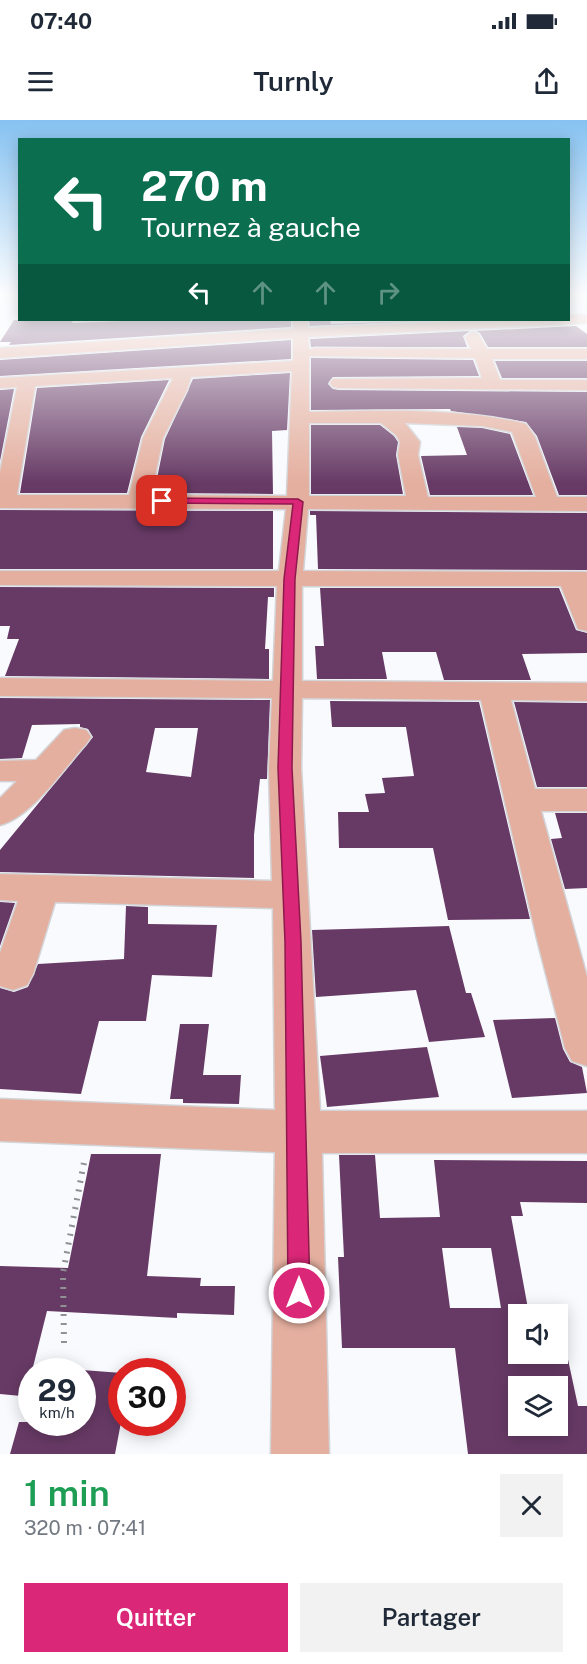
<!DOCTYPE html>
<html lang="fr">
<meta charset="utf-8">
<style>
body{margin:0;font-family:"Public Sans",sans-serif;background:#f2f2f3;color:#1f2937;height:100vh;display:flex;flex-direction:column;font-size:22px;white-space:nowrap}
*{box-sizing:border-box;margin:0}
p{font-size:20px;color:#747a83}
.icon{flex:none;width:33px;height:33px;fill:none;stroke:currentColor;stroke-width:2;stroke-linecap:round;stroke-linejoin:round}
.map{position:relative;height:1334px;overflow:hidden}
.sheet{display:flex;flex-direction:column;background:#fff;flex:1}
.sheet>*{flex:none}
.guide{position:absolute;left:18px;top:18px;width:552px;height:183px;border-radius:0px;box-shadow:0 3px 15px #0003;background:#0b6e4f;color:#fff;overflow:hidden}
.controls{position:absolute;left:508px;top:1184px;display:grid;gap:12px}
.controls a{display:grid;place-items:center;width:60px;height:60px;border-radius:0px;background:#fff;box-shadow:0 3px 15px #0003;font-size:30px}
.speed{position:absolute;left:18px;top:1238px;display:flex;gap:12px;font-size:30px;font-weight:700;text-align:center}
.speed>*{display:grid;place-content:center;width:78px;height:78px;border-radius:50%;background:#fff;box-shadow:0 3px 15px #0003;line-height:1}
.speed small{font-size:15px;font-weight:400}
.speed .limit{border:9px solid #d22;background:#fff;color:#111}
.pin{position:absolute;display:grid;place-items:center;width:51px;height:51px;color:#fff;margin:-26px;border-radius:12px;box-shadow:0 3px 9px #0006}
.me{position:absolute;width:66px;margin:-33px;rotate:0deg;stroke-linejoin:round;filter:drop-shadow(0 0 4px #0008)}
.turn{display:flex;align-items:center;gap:21px;height:126px;padding:0 24px;font-size:27px}
.turn .icon{width:78px;height:78px;stroke-width:2.5}
.turn b{display:block;font-size:42px;line-height:51px}
.lanes{display:flex;align-items:center;height:57px;padding:0 24px;background:#0003;justify-content:center;gap:30px;direction:ltr}
.lanes .off{opacity:.35}
.round{display:grid;place-items:center;flex:none;width:63px;height:63px;border-radius:0px;background:#f2f2f3}
.summary{display:flex;align-items:center;justify-content:space-between;height:102px;padding:0 24px}
h1{font-size:36px;font-weight:600;line-height:45px;color:#1e9e55}
.cta{display:flex;gap:12px;margin-top:auto;padding:12px 24px}
.cta a{flex:1;height:69px;border-radius:0px;background:#db2777;color:#fff;font-size:24px;font-weight:600;line-height:69px;text-align:center}
.cta a+a{background:#f2f2f3;color:#1f2937}
.status{display:flex;justify-content:space-between;align-items:center;height:42px;padding:0 30px;background:#fff;direction:ltr}
.status svg{height:16px;fill:currentColor}
header{display:flex;justify-content:space-between;align-items:center;height:78px;padding:0 24px;background:#fff;font-size:27px;font-weight:600}
.map>svg:first-child{display:block}
</style>
<div class="status"><b>07:40</b><svg viewBox="0 0 49 12"><path d="M0 12V9h3v3zM5 12V6h3v6zM10 12V3h3v9zM15 12V0h3v12zM26 1h20v11H26zM47 4h2v5h-2z"/></svg></div>
<header><svg class="icon" aria-label="menu" viewBox="0 0 24 24"><path d="M4 6h16M4 12h16M4 18h16"/></svg>Turnly<svg class="icon" aria-label="share" viewBox="0 0 24 24"><path d="M12 15V3M7 8l5-5 5 5M5 13v7h14v-7"/></svg></header>
<div class="map">
<svg width="587" height="1334" viewBox="0 0 587 1334">
<rect width="100%" height="100%" fill="#f9fafe"/>
<g fill="#673a65" fill-rule="evenodd">
<path d="M14,200H73L72,203L147,200H291V207L9,225L11,222H0Z"/>
<path d="M330,200L331,204L446,200L310,206L309,201Z"/>
<path d="M576,206L587,214V227H488L480,213L476,211Z"/>
<path d="M470,211L463,216L467,227H311L310,219Z"/>
<path d="M291,220V239L0,256V240Z"/>
<path d="M311,238L473,240L479,256L333,257L328,264L333,269L339,270L587,272V375H559L537,316L526,302L451,291L450,289L311,290Z"/>
<path d="M495,241H587V258H502Z"/>
<path d="M290,253L287,310L272,311L273,374L154,373L165,319L193,259Z"/>
<path d="M169,260L141,317L127,373H20L37,268Z"/>
<path d="M14,269L0,341V270Z"/>
<path d="M311,305H380L394,316L398,322L396,335L403,374H311Z"/>
<path d="M457,307L482,308L510,314L533,375H430L421,336L467,335Z"/>
<path d="M0,390L273,391V449H0Z"/>
<path d="M310,391L587,393V450L318,449L316,395H310Z"/>
<path d="M0,467L274,468V477H268L265,529H269V559L5,556L19,519H7L10,506H0Z"/>
<path d="M320,468H559L576,510L587,513V533L522,534L531,560H444L436,532H382L387,559H317L315,526H324Z"/>
<path d="M0,578L270,580L267,659H260L254,715V758L0,752V730L93,617L88,609L80,607V604L32,605L22,638L0,639ZM155,608H198L191,657L146,652Z"/>
<path d="M330,581L479,582L530,799L448,800L433,728H339L338,692H369L365,674L385,673L382,658L414,656L406,607H332Z"/>
<path d="M514,582L587,583V667H537Z"/>
<path d="M555,693H587V768L565,769L551,719L562,718Z"/>
<path d="M0,782L15,783L0,826Z"/>
<path d="M126,786L148,787V804L217,805L212,857L152,855L146,901H99L81,974L0,969V868L14,872L28,867L38,844L124,839Z"/>
<path d="M449,806L466,873H471L485,917L429,922L416,870L316,877L312,810Z"/>
<path d="M555,898L563,929L570,942L582,947L587,973L512,978L493,900Z"/>
<path d="M180,904H209L203,955H241L239,984L183,983V979H170Z"/>
<path d="M427,927L439,977L327,987L320,936Z"/>
<path d="M91,1034H161L147,1156L201,1158L200,1166H235L234,1195L177,1193V1198L47,1191L32,1251V1277L0,1274V1146L68,1148Z"/>
<path d="M339,1035H375L380,1098L440,1097L434,1040L587,1041V1083L520,1082L523,1096H511L529,1194H519V1233H558V1230H566L578,1286H587V1334H468L455,1228H342L338,1137H344ZM442,1128H491L501,1188H450ZM519,1266H558V1305H519Z"/>
<path d="M82,1250L122,1253V1297L115,1334H10L19,1302H82Z"/>
</g>
<g fill="none" stroke-linecap="round" stroke-linejoin="round">
<defs>
<g id="minor">
<path d="M568,195H587V203L308,217L309,230L315,228L471,229L465,217L473,212L478,214L487,229H587V239H492L500,260H587V270L339,268L333,267L330,263L333,259L482,258L475,238L309,236V292C381,291 456,287 526,304L535,317L557,377H587V391L308,389L303,451L587,452V511L578,509L561,466H302V561L587,563V581L511,580L535,669H587V691H541L587,857V946L572,941L565,928L537,819L481,580L302,578L301,648L320,991H587V1033H322L329,1334H271L275,1032L0,1021V979L275,990L273,788L55,782L33,854L27,865L13,870L0,866V833L18,781L0,780V754L272,761L269,648L272,578L0,576V558L273,561L277,466L0,465V451H279L286,389L0,388V352L17,267L0,268V258L293,241V218L0,238V228L293,209V200H307L308,208L485,200H568ZM292,251L287,376L151,375L163,318L187,270L191,257ZM173,258L143,318L129,375H17L35,266ZM309,303H381L396,315L400,322L398,335L406,376H309ZM405,303L482,306L512,312L536,377H428L418,335L420,322Z"/>
<path d="M75,608L86,610L91,617L86,624C64,648 32,697 0,705V678L17,661H0V641L36,640L64,610Z"/>
</g>
</defs>
<use href="#minor" stroke="#d3d4d8" stroke-width="3"/>
<path stroke="#909194" stroke-width="6" stroke-dasharray="2 7" stroke-linecap="butt" d="M64,1223L63,1153L85,1037"/>
<use href="#minor" fill="#e4af9f" fill-rule="evenodd"/>
</g>
<linearGradient id="sky" x2="0" y2="1"><stop stop-color="#86c2f1"/><stop offset="0.48" stop-color="#fcfdff"/><stop offset="1" stop-color="#fcfdff" stop-opacity="0"/></linearGradient>
<rect width="587" height="363" fill="url(#sky)"/>
<path fill="#db2777" stroke="#8e194d" stroke-width="1.5" d="M162,378L298,379L303,382L295,459L292,648L301,822L310,1173L306,1181L299,1184L291,1181L288,1173L285,822L278,648L284,459L293,384L159,383V379Z"/>
</svg>
<div class="controls">
<a><svg class="icon" aria-label="sound" viewBox="0 0 24 24"><path d="M4 9h4l5-4v14l-5-4H4zM17 9q2 3 0 6"/></svg></a>
<a><svg class="icon" aria-label="layers" viewBox="0 0 24 24"><path d="M12 4l9 5-9 5-9-5zM3 14l9 5 9-5"/></svg></a>
</div>
<div class="speed"><div>29<small>km/h</small></div><div class="limit">30</div></div>
<div class="pin" style="left:162px;top:381px;background:#d93025"><svg class="icon" aria-label="arrive" viewBox="0 0 24 24"><path d="M6 21V4h12l-3 4 3 4H6"/></svg></div>
<svg class="me" style="left:299px;top:1173px" viewBox="-20 -20 40 40"><circle r="17" fill="#db2777" stroke="#fff" stroke-width="3"/><path d="M0-11L8 9 0 5-8 9z" fill="#fff"/></svg>
<div class="guide">
<div class="turn"><svg class="icon" aria-label="left" viewBox="0 0 24 24"><path d="M17 20v-9H6M10 6l-5 5 5 5"/></svg><div><b>270 m</b>Tournez à gauche</div></div>
<div class="lanes"><svg class="icon" aria-label="left" viewBox="0 0 24 24"><path d="M17 20v-9H6M10 6l-5 5 5 5"/></svg><svg class="icon off" aria-label="ahead" viewBox="0 0 24 24"><path d="M12 20V5M6 11l6-6 6 6"/></svg><svg class="icon off" aria-label="ahead" viewBox="0 0 24 24"><path d="M12 20V5M6 11l6-6 6 6"/></svg><svg class="icon off" aria-label="right" viewBox="0 0 24 24"><path d="M7 20v-9h11M14 6l5 5-5 5"/></svg></div>
</div>
</div>
<section class="sheet">
<div class="summary"><div><h1>1 min</h1><p>320 m · 07:41</p></div><a class="round"><svg class="icon" aria-label="close" viewBox="0 0 24 24"><path d="M6 6l12 12M18 6L6 18"/></svg></a></div>
<div class="cta"><a>Quitter</a><a>Partager</a></div>
</section>
